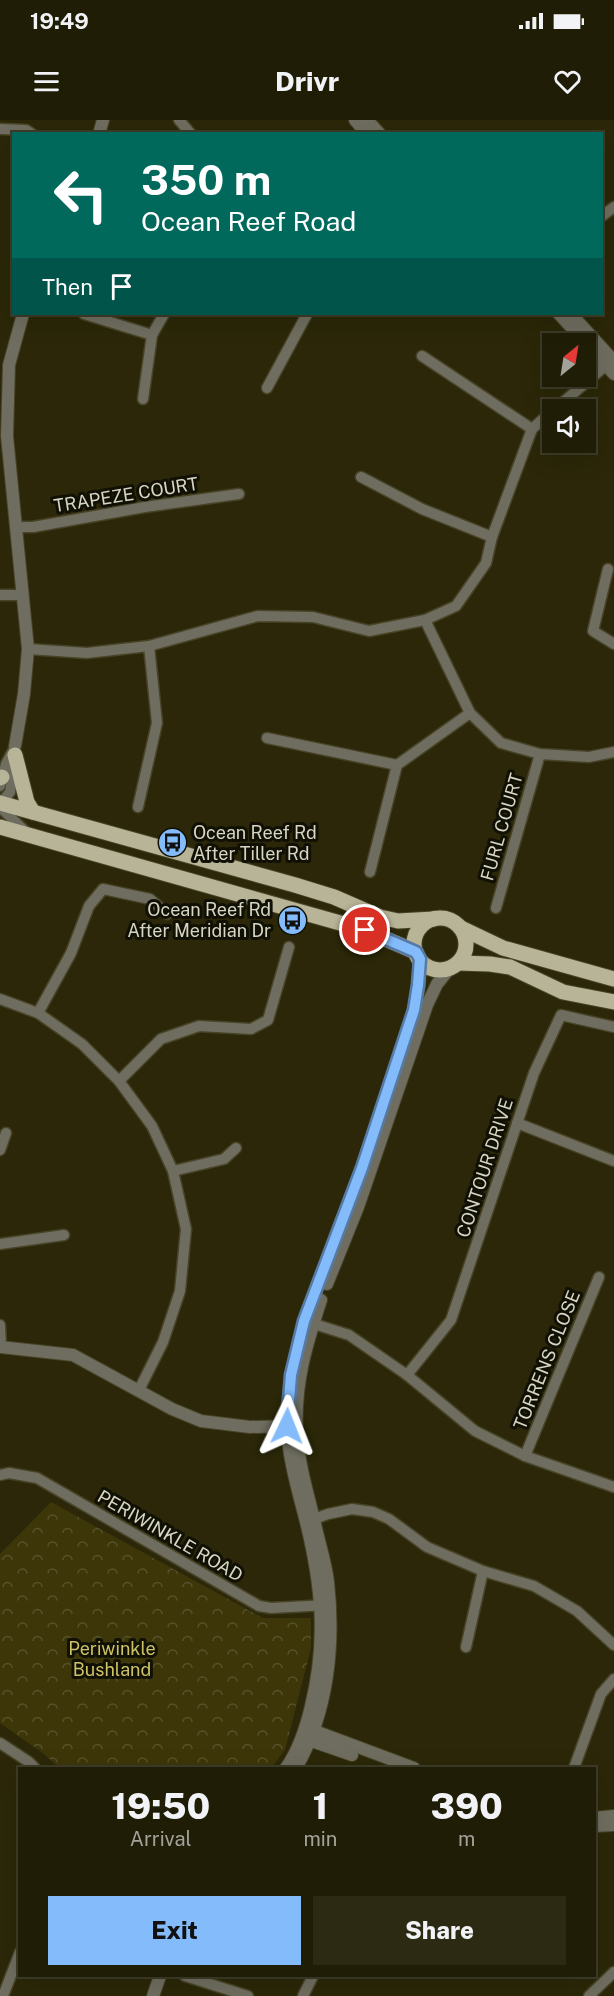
<!DOCTYPE html>
<style>
body{margin:0;font-family:"Public Sans",sans-serif;background:#2d2a14;color:#f1f3f6;height:100vh;display:flex;flex-direction:column;font-size:22px;white-space:nowrap}
*{box-sizing:border-box;margin:0}
p{font-size:20px;color:#a2a29b}
.icon{flex:none;width:33px;height:33px;fill:none;stroke:currentColor;stroke-width:2;stroke-linecap:round;stroke-linejoin:round}
.map{position:relative;flex:1;overflow:hidden}
.panel{position:absolute;left:18px;top:1647px;width:578px;height:210px;display:flex;flex-direction:column;background:#201d06;border-radius:0px;box-shadow:0 6px 24px #0002,0 0 0 2px #3d3b28}
.panel>*{flex:none}
.hud{position:absolute;left:12px;top:12px;width:591px;height:183px;border-radius:0px;box-shadow:0 6px 24px #0002,0 0 0 2px #3d3b28;background:#00695c;color:#fff;overflow:hidden}
.needle{width:39px;rotate:30deg}
.buttons{position:absolute;left:542px;top:213px;display:grid;gap:12px}
.buttons a{display:grid;place-items:center;width:54px;height:54px;border-radius:0px;background:#201d06;box-shadow:0 6px 24px #0002,0 0 0 2px #3d3b28;font-size:30px}
.pin{position:absolute;display:grid;place-items:center;width:51px;height:51px;color:#fff;margin:-26px;border:3px solid #fff;border-radius:50%;box-shadow:0 2px 6px #0007}
.me{position:absolute;width:66px;margin:-33px;rotate:2deg;stroke-linejoin:round;filter:drop-shadow(0 0 4px #0008)}
.turn{display:flex;align-items:center;gap:21px;height:126px;padding:0 30px;font-size:27px}
.turn .icon{width:78px;height:78px;stroke-width:2.5}
.turn b{display:block;font-size:42px;line-height:51px}
.then{display:flex;align-items:center;height:57px;padding:0 30px;background:#0003;gap:12px;font-size:22px}
.eta{display:flex;justify-content:space-evenly;align-items:center;height:102px;text-align:center}
.eta b{font-size:36px;font-weight:800;line-height:42px}
.primary-button{display:flex;gap:12px;margin-top:auto;padding:12px 30px}
.primary-button a{flex:1;height:69px;border-radius:0px;background:#84bcfb;color:#111;font-size:24px;font-weight:800;line-height:69px;text-align:center}
.primary-button a+a{background:#2d2a14;color:#f1f3f6}
.status{display:flex;justify-content:space-between;align-items:center;height:42px;padding:0 30px;background:#201d06;direction:ltr}
.status svg{height:16px;fill:currentColor}
header{display:flex;justify-content:space-between;align-items:center;height:78px;padding:0 30px;background:#201d06;font-size:27px;font-weight:800}
.map>svg:first-child{display:block}
</style>
<div class="status"><b>19:49</b><svg viewBox="0 0 49 12"><path d="M0 12V9h3v3zM5 12V6h3v6zM10 12V3h3v9zM15 12V0h3v12zM26 1h20v11H26zM47 4h2v5h-2z"/></svg></div>
<header><svg class="icon" aria-label="menu" viewBox="0 0 24 24"><path d="M4 6h16M4 12h16M4 18h16"/></svg>Drivr<svg class="icon" aria-label="heart" viewBox="0 0 24 24"><path d="M12 20l-8-8c-3-5 5-10 8-4 3-6 11-1 8 4z"/></svg></header>
<div class="map">
<svg width="614" height="1876" viewBox="0 0 614 1876">
<defs>
<pattern id="forest-crowns" width="20" height="18" patternUnits="userSpaceOnUse" patternTransform="scale(1.5)"><rect width="20" height="18" fill="#3c3609"/><path d="M2 6a3 3 0 1 1 6 0M12 15a3 3 0 1 1 6 0" fill="none" stroke="#57522b"/></pattern>
</defs>
<rect width="100%" height="100%" fill="#2b2708"/>
<path fill="url(#forest-crowns)" d="M51,1382L263,1498H311V1528L285,1630L271,1648H59L44,1634L0,1603V1434Z"/>
<g fill="none" stroke-linecap="round" stroke-linejoin="round">
<defs>
<g id="minor">
<path d="M179,0L191,14"/>
<path d="M0,9L26,10L32,14"/>
<path d="M602,96L614,87"/>
<path d="M84,194L152,215"/>
<path d="M422,236L532,309"/>
<path d="M267,268L307,194"/>
<path d="M143,279L152,215L164,194"/>
<path d="M554,290L611,241"/>
<path d="M361,357L422,389L492,417"/>
<path d="M17,407H33L145,387L239,374"/>
<path d="M608,449L593,511L614,524"/>
<path d="M0,475H23"/>
<path d="M425,500L470,593L501,623L540,634L589,637L614,632"/>
<path d="M28,529L87,533L149,526L258,496L313,497L369,511L425,500L456,486L486,443L492,417L532,309L552,291"/>
<path d="M267,618L397,645L470,593"/>
<path d="M0,666L6,644L14,629"/>
<path d="M1,680L3,690L27,713"/>
<path d="M0,685L10,672L15,644"/>
<path d="M138,687L157,603L149,526"/>
<path d="M370,752L397,645"/>
<path d="M496,788L540,634"/>
<path d="M0,879L38,893L82,924L119,961L152,1006L173,1051L186,1109L180,1171L163,1222L139,1270"/>
<path d="M38,893L71,833L89,786L103,769L150,779L167,794"/>
<path d="M119,961L161,919L199,906L251,909L268,900L289,827"/>
<path d="M517,1003L614,1041"/>
<path d="M0,1030L6,1013"/>
<path d="M173,1051L224,1039L236,1028"/>
<path d="M0,1124L64,1115"/>
<path d="M308,1202L349,1215L407,1255L475,1311L525,1336L614,1367"/>
<path d="M0,1205L1,1227"/>
<path d="M407,1255L451,1200L534,953L561,895L614,907"/>
<path d="M525,1336L599,1157"/>
<path d="M0,1355L9,1353L37,1358L259,1486L271,1488L328,1485"/>
<path d="M306,1402L328,1394L352,1389L373,1392L389,1399L427,1427L483,1451L534,1466L577,1491L614,1525"/>
<path d="M466,1527L483,1451"/>
<path d="M0,1623L29,1642L35,1648"/>
<path d="M574,1648L601,1574L614,1559"/>
<path d="M185,1856L248,1876"/>
<path d="M3,1876L20,1832"/>
<path d="M303,1876L313,1856"/>
<path d="M589,1876L614,1852"/>
</g>
<g id="tertiary">
<path d="M355,0L367,14"/>
<path d="M367,0L380,14"/>
<path d="M99,14L103,0"/>
<path d="M559,194L614,254"/>
<path d="M571,194L612,239"/>
<path d="M15,626L24,574L28,529L7,316L9,245L23,194"/>
<path d="M327,1164L358,1087L427,885L437,864L450,848"/>
<path d="M0,1227L73,1235L172,1289L201,1301L250,1307L296,1306"/>
<path d="M307,1608L414,1648"/>
<path d="M303,1618L352,1635"/>
<path d="M286,1648C299,1629 306,1608 311,1586C327,1522 322,1466 306,1402C298,1370 288,1338 287,1305C287,1225 324,1153 351,1079C373,1017 393,953 414,890L419,865L420,839"/>
<path d="M296,1648C328,1593 335,1525 328,1462C326,1444 320,1426 316,1408C309,1377 299,1347 297,1314C294,1265 306,1226 321,1180"/>
<path d="M594,1698L614,1696"/>
<path d="M594,1706L614,1705"/>
<path d="M153,1876L160,1856"/>
</g>
<g id="primary">
<path d="M15,635L27,682L33,692"/>
<path d="M0,658L2,657"/>
<path d="M0,683L295,765L334,777L380,797L398,801L434,799"/>
<path d="M0,707L365,810L416,832"/>
<circle cx="440" cy="824" r="26"/>
<path d="M461,808L503,828L614,859"/>
<path d="M458,843L490,844L510,847L563,872L614,882"/>
</g>
</defs>
<use href="#minor" stroke="#474326" stroke-width="13"/>
<use href="#tertiary" stroke="#474326" stroke-width="14"/>
<use href="#primary" stroke="#474326" stroke-width="17"/>
<use href="#minor" stroke="#6e6d5f" stroke-width="10"/>
<use href="#tertiary" stroke="#6e6d5f" stroke-width="12"/>
<use href="#primary" stroke="#b7b497" stroke-width="15"/>
</g>
<g fill="none" stroke-linecap="round" stroke-linejoin="round">
<defs>
<path id="route" d="M287,1306L291,1255L304,1201L362,1048L414,890L418,865L420,839L416,832L365,810"/>
</defs>
<use href="#route" stroke="#567aa3" stroke-width="15"/>
<use href="#route" stroke="#84bcfb" stroke-width="10"/>
</g>
<defs>
<symbol id="bus-disc" viewBox="-11 -11 22 22"><circle r="9.5" fill="#84bcfb" stroke="#111004"/><path d="M-5-6H5V4H4V6H2V4H-2V6H-4V4H-5ZM-3.5-4V0h7V-4ZM-3.5 1.2v1.5H-2V1.2ZM2 1.2v1.5H3.5V1.2Z" fill="#111"/></symbol>
</defs>
<g fill-rule="evenodd">
<use href="#bus-disc" x="156" y="706" width="33" height="33"/>
<use href="#bus-disc" x="276" y="784" width="33" height="33"/>
</g>
<g text-anchor="middle" stroke-width="6" stroke-linejoin="round" paint-order="stroke">
<g font-size="18" fill="#d7d6c4" stroke="#111004">
<text transform="translate(126 375) rotate(-9)" y="6">TRAPEZE COURT</text>
<text transform="translate(502 707) rotate(-74)" y="6">FURL COURT</text>
<text transform="translate(485 1048) rotate(-72)" y="6">CONTOUR DRIVE</text>
<text transform="translate(547 1240) rotate(-68)" y="6">TORRENS CLOSE</text>
<text transform="translate(170 1416) rotate(30)" y="6">PERIWINKLE ROAD</text>
</g>
<g font-size="18" fill="#d7d6c4" stroke="#111004" text-anchor="start">
<text x="193" y="719">Ocean Reef Rd<tspan x="193" dy="21">After Tiller Rd</tspan></text>
<text x="271" y="796" text-anchor="end">Ocean Reef Rd<tspan x="271" dy="21">After Meridian Dr</tspan></text>
</g>
<g font-size="18" fill="#cdc265" stroke="#111004">
<text x="112" y="1535">Periwinkle<tspan x="112" dy="21">Bushland</tspan></text>
</g>
</g>
</svg>
<div class="buttons">
<a><svg class="needle" viewBox="-14 -14 28 28"><path d="M0-13l5 13h-10z" fill="#e53935"/><path d="M0 13l5-13h-10z" fill="#a2a29b"/></svg></a>
<a><svg class="icon" aria-label="sound" viewBox="0 0 24 24"><path d="M4 9h4l5-4v14l-5-4H4zM17 9q2 3 0 6"/></svg></a>
</div>
<div class="pin" style="left:365px;top:810px;background:#d93025"><svg class="icon" aria-label="arrive" viewBox="0 0 24 24"><path d="M6 21V4h12l-3 4 3 4H6"/></svg></div>
<svg class="me" style="left:287px;top:1306px" viewBox="-20 -20 40 40"><path d="M0-17L14 15 0 8-14 15z" fill="#84bcfb" stroke="#fff" stroke-width="4"/></svg>
<div class="hud">
<div class="turn"><svg class="icon" aria-label="left" viewBox="0 0 24 24"><path d="M17 20v-9H6M10 6l-5 5 5 5"/></svg><div><b>350 m</b>Ocean Reef Road</div></div>
<div class="then">Then<svg class="icon" aria-label="arrive" viewBox="0 0 24 24"><path d="M6 21V4h12l-3 4 3 4H6"/></svg></div>
</div>
<section class="panel">
<div class="eta">
<div><b>19:50</b><p>Arrival</p></div>
<div><b>1</b><p>min</p></div>
<div><b>390</b><p>m</p></div>
</div>
<div class="primary-button"><a>Exit</a><a>Share</a></div>
</section>
</div>
